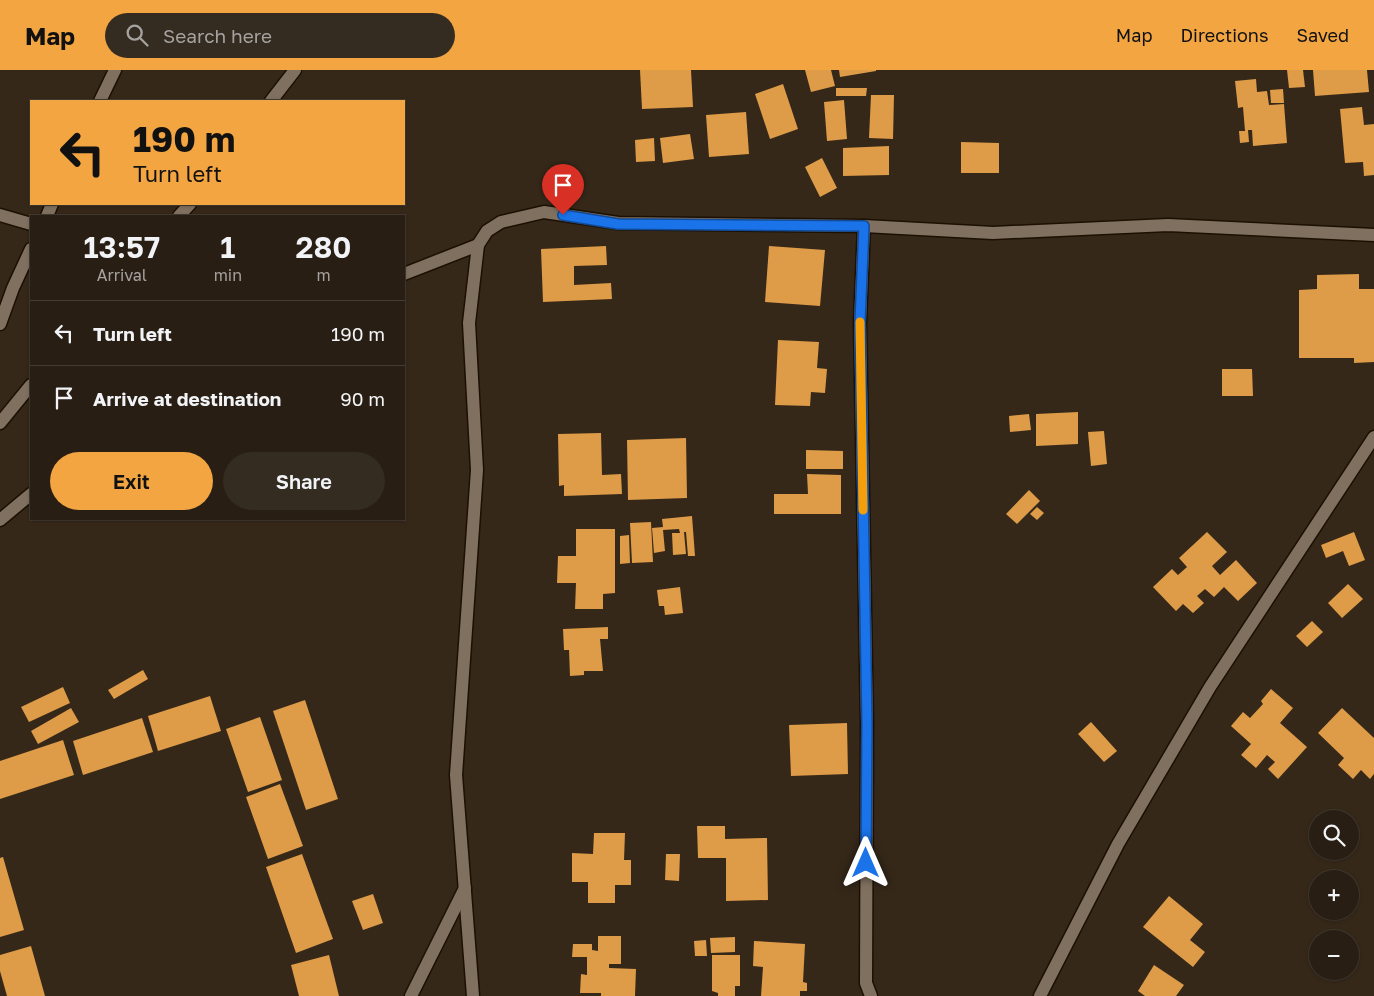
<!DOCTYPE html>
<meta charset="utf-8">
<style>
body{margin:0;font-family:"Golos Text",sans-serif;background:#342b21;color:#f1f3f6;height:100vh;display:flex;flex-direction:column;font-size:19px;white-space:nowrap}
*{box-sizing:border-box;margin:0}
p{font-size:16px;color:#a5a2a0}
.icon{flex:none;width:28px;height:28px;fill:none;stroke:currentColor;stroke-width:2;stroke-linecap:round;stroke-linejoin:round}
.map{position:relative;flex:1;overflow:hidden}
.drawer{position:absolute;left:30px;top:145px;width:375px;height:305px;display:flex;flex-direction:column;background:#281e13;border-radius:0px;box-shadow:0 1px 4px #0004,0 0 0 1px #443c33}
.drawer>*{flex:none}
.banner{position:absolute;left:30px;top:30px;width:375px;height:105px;border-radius:0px;box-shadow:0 1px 4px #0004,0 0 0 1px #443c33;background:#f2a541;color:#111;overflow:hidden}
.tools{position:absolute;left:1309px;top:740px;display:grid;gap:10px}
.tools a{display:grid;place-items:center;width:50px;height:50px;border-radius:50%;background:#281e13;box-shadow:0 1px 4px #0004,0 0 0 1px #443c33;font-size:25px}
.pin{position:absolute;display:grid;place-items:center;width:42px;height:42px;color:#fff;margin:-51px -21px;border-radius:50% 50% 50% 0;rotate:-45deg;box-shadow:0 0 5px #0007}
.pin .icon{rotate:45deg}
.me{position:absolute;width:55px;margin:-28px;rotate:0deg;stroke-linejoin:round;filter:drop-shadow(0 0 4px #0008)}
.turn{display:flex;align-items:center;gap:18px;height:105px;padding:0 20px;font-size:22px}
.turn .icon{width:65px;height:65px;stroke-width:2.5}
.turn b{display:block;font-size:35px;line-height:42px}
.eta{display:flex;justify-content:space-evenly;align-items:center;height:85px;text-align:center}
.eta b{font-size:30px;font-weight:600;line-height:35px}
.button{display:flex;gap:10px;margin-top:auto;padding:10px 20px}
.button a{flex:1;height:58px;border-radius:30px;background:#f2a541;color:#111;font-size:20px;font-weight:600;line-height:58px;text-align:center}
.button a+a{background:#342b21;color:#f1f3f6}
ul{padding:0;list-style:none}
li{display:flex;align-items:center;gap:15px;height:65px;padding:0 20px;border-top:1px solid #443c33}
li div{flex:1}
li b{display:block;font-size:19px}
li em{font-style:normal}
header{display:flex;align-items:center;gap:30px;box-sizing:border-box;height:70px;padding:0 25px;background:#f2a541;color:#111}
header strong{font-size:24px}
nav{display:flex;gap:28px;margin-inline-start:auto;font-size:18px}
.search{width:350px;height:45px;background:#342b21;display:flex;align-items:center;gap:12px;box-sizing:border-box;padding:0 18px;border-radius:28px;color:#a5a2a0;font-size:19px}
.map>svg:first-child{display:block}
</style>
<header>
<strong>Map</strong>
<div class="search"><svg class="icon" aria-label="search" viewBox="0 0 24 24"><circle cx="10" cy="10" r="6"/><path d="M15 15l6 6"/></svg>Search here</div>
<nav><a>Map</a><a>Directions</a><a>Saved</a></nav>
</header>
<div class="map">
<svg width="1374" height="926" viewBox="0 0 1374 926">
<rect width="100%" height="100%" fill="#352819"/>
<g fill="#de9b48">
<path d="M640,0H691L693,37L642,39Z"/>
<path d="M805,0H831L835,16L811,22Z"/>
<path d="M839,0H876V1L840,7Z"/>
<path d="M1287,0H1303L1305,17L1289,18Z"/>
<path d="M1313,0H1367L1369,22L1315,26Z"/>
<path d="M1256,9L1257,22L1267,21L1269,35L1284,34L1287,73L1253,76L1252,60H1248L1249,72L1240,73L1239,61H1245L1243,37L1238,38L1235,11Z"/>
<path d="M783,14L798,59L770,69L755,24Z"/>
<path d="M836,18H867L866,26H836Z"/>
<path d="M1283,19L1284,33H1271L1270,20Z"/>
<path d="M871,25H894L893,69L869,68Z"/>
<path d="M844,30L847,69L827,71L824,32Z"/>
<path d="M1362,37L1364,55L1374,54V105L1364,106L1363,92L1345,93L1340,39Z"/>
<path d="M746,42L749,84L709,87L706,45Z"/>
<path d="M690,64L694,89L663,93L660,68Z"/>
<path d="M654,68L655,91L636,92L635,70Z"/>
<path d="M961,72L999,73V103H961Z"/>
<path d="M889,76V105L843,106V78Z"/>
<path d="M822,88L837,118L820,127L805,97Z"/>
<path d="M606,176L607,195L574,196V215L611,213L612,229L543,232L541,179Z"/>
<path d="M769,176L825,180L820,236L765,232Z"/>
<path d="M1359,204V219H1374V292L1354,293V288H1299V220L1317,219V205Z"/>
<path d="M778,270L819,272L817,298L827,299L825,323L811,322L810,336L775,335Z"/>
<path d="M1222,299H1252L1253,326H1222Z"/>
<path d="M1078,342V374L1036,376V344Z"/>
<path d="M1029,344L1031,360L1010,362L1009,346Z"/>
<path d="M1104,361L1107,394L1091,396L1088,362Z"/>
<path d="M601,363L602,405L621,404L622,424L564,426V415L559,416L558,364Z"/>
<path d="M686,368L687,428L628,430L627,370Z"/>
<path d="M806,380L843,381V399H806Z"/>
<path d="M807,404L841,405V444H774V424H808Z"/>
<path d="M1029,420L1040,431L1017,454L1006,444Z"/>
<path d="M1037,437L1044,443L1037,450L1030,444Z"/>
<path d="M692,446L695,486H688L686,462H684L686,484L673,485L672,463H680L679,459L663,460L665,481L654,483L652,458L663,457L662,449Z"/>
<path d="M651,452L653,492L632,493L630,453Z"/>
<path d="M576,459H615V523L603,524V539H575L576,513H557L558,486H576Z"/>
<path d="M1207,462L1227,482L1212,496L1220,505L1236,490L1257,513L1238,531L1224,517L1214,527L1205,519L1197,526L1204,533L1193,543L1183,534L1176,541L1153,517L1172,499L1178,505L1187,497L1179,488Z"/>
<path d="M1354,462L1365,490L1349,496L1343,481L1326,488L1321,475Z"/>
<path d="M629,465L630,493L620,494V466Z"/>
<path d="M1348,514L1363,529L1342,548L1328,533Z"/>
<path d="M680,517L683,543L665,545L664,536H659L657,520Z"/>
<path d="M1312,551L1323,562L1307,577L1296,566Z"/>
<path d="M608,557V569H600L603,601H584V605L570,606L569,580H564L563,559Z"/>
<path d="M143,600L148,609L114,629L108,620Z"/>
<path d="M63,617L70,633L29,652L21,637Z"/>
<path d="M1271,619L1293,638L1280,653L1307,677L1278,709L1268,699L1275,692L1267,685L1256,698L1241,685L1251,674L1231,656L1243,642L1250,648L1263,634L1261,631Z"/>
<path d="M210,626L221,661L158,681L148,646Z"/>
<path d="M305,630L338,729L306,740L273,641Z"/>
<path d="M71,638L79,652L38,674L31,661Z"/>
<path d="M1342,638L1374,668V704L1370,709L1361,700L1353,709L1338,695L1344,688L1318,663Z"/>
<path d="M260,647L282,710L248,722L226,659Z"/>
<path d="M142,648L153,682L83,705L73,671Z"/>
<path d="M1091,652L1117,681L1104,692L1078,664Z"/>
<path d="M847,653L848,704L791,706L789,655Z"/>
<path d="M63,670L74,705L0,729V691Z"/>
<path d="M280,714L303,776L268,789L246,727Z"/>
<path d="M697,756H725V769L767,768L768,830L726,831V788H698Z"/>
<path d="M594,763H625L624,790H631V815H615V833H588V812H572V783L593,784Z"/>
<path d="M302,784L333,869L296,883L266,797Z"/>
<path d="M666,784H680L679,811L665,810Z"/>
<path d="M3,787L24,860L0,867V788Z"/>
<path d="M373,824L383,853L363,860L352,831Z"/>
<path d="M1169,826L1203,854L1190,870L1205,882L1193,897L1143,857Z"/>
<path d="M598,866H621V894H609V898L636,899L635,926H601V923H580L581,904L587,905V887H572L573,874H592V880L598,881Z"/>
<path d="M735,867V882L711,883L710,868Z"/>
<path d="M706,870L707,886H695L694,871Z"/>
<path d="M754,871L805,874L803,912L807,913V921H800V926H761L763,897L753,896Z"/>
<path d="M31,876L45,926H7L0,901V885Z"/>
<path d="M329,885L339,926H299L291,895Z"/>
<path d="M712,885H740V916H735V926H718V923L712,921Z"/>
<path d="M1154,895L1184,915L1176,926H1145L1138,921Z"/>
</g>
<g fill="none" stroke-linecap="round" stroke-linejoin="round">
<defs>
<g id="minor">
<path d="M100,31L115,0"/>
<path d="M271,31L295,0"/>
<path d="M0,145L31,154"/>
<path d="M47,146L52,134"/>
<path d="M179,146L190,134"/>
<path d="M864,156L860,252L867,654L866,913L871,926"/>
<path d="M404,204L478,175"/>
<path d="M0,254L13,218L31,179"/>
<path d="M0,353L31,315"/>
<path d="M0,450L31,424"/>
<path d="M411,926L465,818"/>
<path d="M473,926L456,705L477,400L469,253L478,175L487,161L501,152L544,142L618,153L864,156L993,163L1168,155L1374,165"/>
<path d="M1040,926L1118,774L1210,617L1374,367"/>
</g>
</defs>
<use href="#minor" stroke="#1c1003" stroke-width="15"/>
<use href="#minor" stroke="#80705f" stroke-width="12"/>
</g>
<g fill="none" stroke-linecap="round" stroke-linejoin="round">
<defs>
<path id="route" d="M563,145L618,154L864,156L860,252L867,654L866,793"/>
</defs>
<use href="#route" stroke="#114b97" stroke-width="12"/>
<use href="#route" stroke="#1a73e8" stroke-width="9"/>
<path stroke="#f59e0b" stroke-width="9" d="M860,252L863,440"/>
</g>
</svg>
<div class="tools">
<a><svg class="icon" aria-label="search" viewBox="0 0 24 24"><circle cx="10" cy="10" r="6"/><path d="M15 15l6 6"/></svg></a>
<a>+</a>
<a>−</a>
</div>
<div class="pin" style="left:563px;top:145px;background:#d93025"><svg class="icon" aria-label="arrive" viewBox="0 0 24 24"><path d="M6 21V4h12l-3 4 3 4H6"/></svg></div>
<svg class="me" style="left:866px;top:793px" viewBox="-20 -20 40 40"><path d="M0-17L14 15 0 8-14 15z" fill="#1a73e8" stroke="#fff" stroke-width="4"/></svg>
<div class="banner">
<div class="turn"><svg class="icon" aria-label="left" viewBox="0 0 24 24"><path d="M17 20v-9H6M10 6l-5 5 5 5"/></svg><div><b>190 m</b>Turn left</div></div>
</div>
<section class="drawer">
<div class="eta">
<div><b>13:57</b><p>Arrival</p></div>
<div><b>1</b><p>min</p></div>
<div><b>280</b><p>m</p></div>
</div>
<ul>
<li><svg class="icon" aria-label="left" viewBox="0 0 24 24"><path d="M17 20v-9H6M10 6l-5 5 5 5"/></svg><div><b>Turn left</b></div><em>190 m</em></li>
<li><svg class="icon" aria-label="arrive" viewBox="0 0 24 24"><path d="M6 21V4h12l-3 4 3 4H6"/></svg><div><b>Arrive at destination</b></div><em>90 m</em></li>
</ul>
<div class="button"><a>Exit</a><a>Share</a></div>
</section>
</div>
